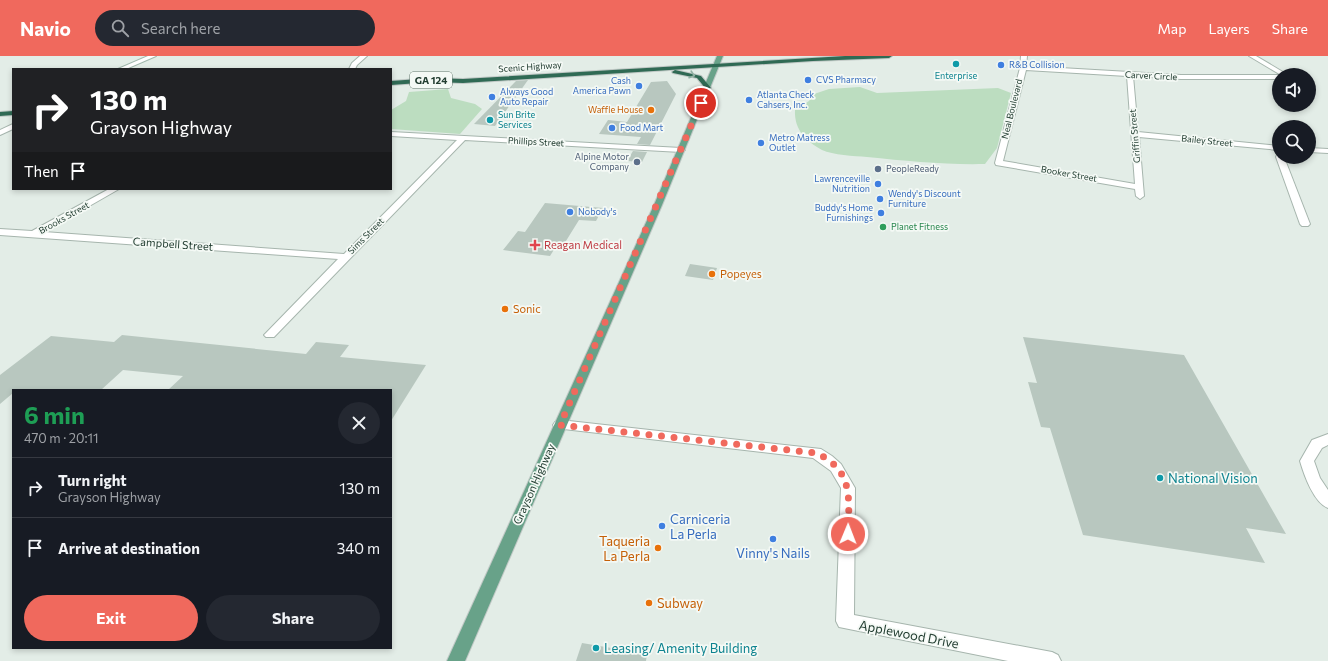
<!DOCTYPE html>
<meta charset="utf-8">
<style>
body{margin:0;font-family:Commissioner,sans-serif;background:#242831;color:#f1f3f6;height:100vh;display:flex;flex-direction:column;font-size:15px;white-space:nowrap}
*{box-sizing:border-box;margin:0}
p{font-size:13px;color:#9ea1a6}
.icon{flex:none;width:22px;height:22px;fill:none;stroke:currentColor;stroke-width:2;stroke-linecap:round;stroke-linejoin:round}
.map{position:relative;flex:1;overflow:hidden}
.panel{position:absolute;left:12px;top:333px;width:380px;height:260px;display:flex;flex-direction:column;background:#171b24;border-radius:0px;box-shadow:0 2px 6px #0003}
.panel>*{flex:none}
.top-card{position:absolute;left:12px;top:12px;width:380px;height:122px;border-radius:0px;box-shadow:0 2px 6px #0003;background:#202124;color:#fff;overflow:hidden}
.buttons{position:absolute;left:1272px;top:12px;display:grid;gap:8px}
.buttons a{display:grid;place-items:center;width:44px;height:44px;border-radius:50%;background:#171b24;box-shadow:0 2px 6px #0003;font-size:20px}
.pin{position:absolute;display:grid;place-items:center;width:34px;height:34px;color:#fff;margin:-17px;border:2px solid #fff;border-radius:50%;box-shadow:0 1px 4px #0007}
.me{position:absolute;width:44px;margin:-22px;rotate:1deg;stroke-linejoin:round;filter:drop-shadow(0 0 3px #0008)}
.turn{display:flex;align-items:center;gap:14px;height:84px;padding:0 12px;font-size:18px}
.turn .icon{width:52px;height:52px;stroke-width:2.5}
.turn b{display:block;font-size:28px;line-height:34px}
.then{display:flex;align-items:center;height:38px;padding:0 12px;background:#0003;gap:8px;font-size:15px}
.round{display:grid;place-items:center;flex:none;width:42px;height:42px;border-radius:21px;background:#242831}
.summary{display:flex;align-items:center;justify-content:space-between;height:68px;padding:0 12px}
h1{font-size:24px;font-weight:700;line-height:30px;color:#1e9e55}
.action{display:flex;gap:8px;margin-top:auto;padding:8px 12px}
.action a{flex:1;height:46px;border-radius:24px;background:#f0695d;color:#fff;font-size:16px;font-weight:700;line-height:46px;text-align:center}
.action a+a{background:#242831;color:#f1f3f6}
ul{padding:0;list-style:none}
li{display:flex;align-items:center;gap:12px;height:60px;padding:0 12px;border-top:1px solid #363941}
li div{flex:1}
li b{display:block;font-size:15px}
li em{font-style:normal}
header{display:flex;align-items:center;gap:24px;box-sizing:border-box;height:56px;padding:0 20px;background:#f0695d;color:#fff}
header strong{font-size:19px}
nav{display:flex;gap:22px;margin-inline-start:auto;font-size:14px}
.search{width:280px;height:36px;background:#242831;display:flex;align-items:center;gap:10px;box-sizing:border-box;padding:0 14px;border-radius:22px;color:#9ea1a6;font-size:15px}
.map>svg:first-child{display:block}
</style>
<header>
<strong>Navio</strong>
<div class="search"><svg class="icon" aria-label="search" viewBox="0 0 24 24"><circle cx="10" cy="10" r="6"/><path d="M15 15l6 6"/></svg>Search here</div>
<nav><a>Map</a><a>Layers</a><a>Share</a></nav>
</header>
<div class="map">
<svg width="1328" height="605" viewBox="0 0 1328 605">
<rect width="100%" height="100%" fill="#e3ede7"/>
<g fill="#bcddc0">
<path d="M860,31L877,37L998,32L1011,37L997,92L985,108C946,109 907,105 867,101C854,100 833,99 822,94C806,85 794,74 795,54L809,45L814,38L829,33Z"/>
<path d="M448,33L451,42L475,48L482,53L460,78L391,73V54L406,45L409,36Z"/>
</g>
<g fill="#b8c7bf">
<path d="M528,24L495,70L474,68L516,25Z"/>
<path d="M667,25L676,38L650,89L637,88L641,81L599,78L608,64L627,66L651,26Z"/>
<path d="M633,95L647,96L642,106L627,105Z"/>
<path d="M545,147L603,152L596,165L579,164L561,193L555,192L550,200L503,194L518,175L525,176Z"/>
<path d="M690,208L717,212L713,224L685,220Z"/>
<path d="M122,279L306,298L316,286L349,289L340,301L426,309L391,365V334H168L183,320L123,314L101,334H13V337L0,348V319L51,280L114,286Z"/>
<path d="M1023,281L1184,299L1286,478L1246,472L1265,507L1083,479L1050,372L1041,371L1028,326L1037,327Z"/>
<path d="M582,587L647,598L646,605H576Z"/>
</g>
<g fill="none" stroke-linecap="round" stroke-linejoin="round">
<defs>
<g id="street">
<path d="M360,0H367L357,9L355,13H349L352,7Z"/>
<path d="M1021,0H1027L1026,10L1181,19H1279V23H1181L1133,20L1138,76L1279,90V94L1139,81L1144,140L1140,143L1136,140L1135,133L996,109L995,107L1020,12ZM1026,14L1127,20L1135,128L1003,105Z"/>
<path d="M1249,0H1256L1288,19H1281Z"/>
<path d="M13,68V73L0,79V74Z"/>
<path d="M391,76L681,92L685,94L681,96L465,84L274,281H266L264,279L266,277L338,203L0,179V173L32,175L109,133H119L44,176L344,198L457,84L391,80Z"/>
<path d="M1309,92L1328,93V97L1309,96Z"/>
<path d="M1277,99L1284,101L1310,168L1308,170H1302L1300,168L1276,101Z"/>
<path d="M560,364L821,393L832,400L841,408L855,432L854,559L1052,596L1058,599L1061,605H1008L839,571L836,565L841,432L831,415L813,402L555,372L553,369L555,366Z"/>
<path d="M1328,378V389L1322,392L1314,405L1320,422L1328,434V452C1314,447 1304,419 1300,405L1312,384Z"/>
</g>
<path id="secondary" d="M148,0H156L126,13H118Z"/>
<path id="primary" d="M717,0H723L662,149L465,605H447L654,149Z"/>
<g id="highway">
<path d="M845,0H892L889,2L813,5L463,27L433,26L391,29V25L433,22L463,23Z"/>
<path d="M675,14L701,20L711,32L706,33L697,22L673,17L672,16Z"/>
<path d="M13,55V59L0,60V56Z"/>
</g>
</defs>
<use href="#street" stroke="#a6b5ad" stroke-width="2"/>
<use href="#secondary" stroke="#a1b8ad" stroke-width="2"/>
<use href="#primary" stroke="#c1c9c6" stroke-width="2"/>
<use href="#highway" stroke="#c1c9c6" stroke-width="2"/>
<use href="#street" fill="#fff" fill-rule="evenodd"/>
<use href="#secondary" fill="#fff" fill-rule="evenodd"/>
<use href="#primary" fill="#68a289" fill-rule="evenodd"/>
<use href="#highway" fill="#2f6a54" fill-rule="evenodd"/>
</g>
<defs><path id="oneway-chevron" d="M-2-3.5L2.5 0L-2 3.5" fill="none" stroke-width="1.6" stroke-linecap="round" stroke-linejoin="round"/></defs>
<use stroke="#92b2a4" href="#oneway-chevron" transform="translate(692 19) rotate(17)"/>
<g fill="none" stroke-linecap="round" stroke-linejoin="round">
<path stroke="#f0695d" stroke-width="7" stroke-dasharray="0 12.6" d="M701,47L560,369L816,397C854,414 849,443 848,478"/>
</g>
<g fill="#0f9aa8" stroke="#f4f9f5" stroke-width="1.5">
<circle cx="956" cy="8" r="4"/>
<circle cx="490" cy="64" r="4"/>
<circle cx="1160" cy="422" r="4"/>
<circle cx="596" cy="592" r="4"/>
</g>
<g fill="#3f7fe0" stroke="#f4f9f5" stroke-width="1.5">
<circle cx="1001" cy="9" r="4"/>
<circle cx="808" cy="24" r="4"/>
<circle cx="639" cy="30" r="4"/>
<circle cx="492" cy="41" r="4"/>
<circle cx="749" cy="44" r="4"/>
<circle cx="612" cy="72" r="4"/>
<circle cx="761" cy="87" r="4"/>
<circle cx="878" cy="128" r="4"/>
<circle cx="880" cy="143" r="4"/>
<circle cx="570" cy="156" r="4"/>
<circle cx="881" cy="157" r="4"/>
<circle cx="662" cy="470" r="4"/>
<circle cx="773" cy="483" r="4"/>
</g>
<g fill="#e8710a" stroke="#f4f9f5" stroke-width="1.5">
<circle cx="651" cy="54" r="4"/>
<circle cx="712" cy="218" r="4"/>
<circle cx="505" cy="253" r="4"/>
<circle cx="658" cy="492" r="4"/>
<circle cx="649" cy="547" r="4"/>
</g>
<g fill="#5c6f8a" stroke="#f4f9f5" stroke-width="1.5">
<circle cx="637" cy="106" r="4"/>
<circle cx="878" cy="113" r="4"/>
</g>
<circle fill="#2e9e5b" stroke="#f4f9f5" stroke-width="1.5" cx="883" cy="171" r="4"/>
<path fill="#e0444e" stroke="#f4f9f5" stroke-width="1.5" d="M533 183h4v4h4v4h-4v4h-4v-4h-4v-4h4z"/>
<g text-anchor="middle" stroke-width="3.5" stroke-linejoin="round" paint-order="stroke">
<g font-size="9" fill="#366cbe" stroke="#f4f9f5" text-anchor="start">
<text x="1009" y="12">R&amp;B Collision</text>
<text x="816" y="27">CVS Pharmacy</text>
<text x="631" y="28" text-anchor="end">Cash<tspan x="631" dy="10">America Pawn</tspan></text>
<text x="500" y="39">Always Good<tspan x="500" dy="10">Auto Repair</tspan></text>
<text x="757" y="42">Atlanta Check<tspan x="757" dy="10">Cahsers, Inc.</tspan></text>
<text x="620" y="75">Food Mart</text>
<text x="769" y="85">Metro Matress<tspan x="769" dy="10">Outlet</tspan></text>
<text x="870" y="126" text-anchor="end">Lawrenceville<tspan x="870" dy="10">Nutrition</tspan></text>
<text x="888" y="141">Wendy's Discount<tspan x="888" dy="10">Furniture</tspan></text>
<text x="873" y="155" text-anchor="end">Buddy's Home<tspan x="873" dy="10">Furnishings</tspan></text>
<text x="578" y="159">Nobody's</text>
</g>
<g font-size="9" fill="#233e32" stroke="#f4f9f5">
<text transform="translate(530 11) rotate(-4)" y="3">Scenic Highway</text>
<text transform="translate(1151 20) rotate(3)" y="3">Carver Circle</text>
<text transform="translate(1012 53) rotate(-76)" y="3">Neal Boulevard</text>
<text transform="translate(1135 80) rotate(-95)" y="3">Griffin Street</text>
<text transform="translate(1207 85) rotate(6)" y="3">Bailey Street</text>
<text transform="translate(536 86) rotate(3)" y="3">Phillips Street</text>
<text transform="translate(1069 118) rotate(10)" y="3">Booker Street</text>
<text transform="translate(64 162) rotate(-29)" y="3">Brooks Street</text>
<text transform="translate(366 180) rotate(-45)" y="3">Sims Street</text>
</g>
<g font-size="9" fill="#0d838f" stroke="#f4f9f5">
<text x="956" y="23">Enterprise</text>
<text x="498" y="62" text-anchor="start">Sun Brite<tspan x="498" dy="10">Services</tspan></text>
</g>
<g font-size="9" fill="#c56008" stroke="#f4f9f5" text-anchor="end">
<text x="643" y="57">Waffle House</text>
</g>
<g font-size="9" fill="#4e5e75" stroke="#f4f9f5" text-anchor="end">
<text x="629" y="104">Alpine Motor<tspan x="629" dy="10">Company</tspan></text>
<text x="886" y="116" text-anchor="start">PeopleReady</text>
</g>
<g font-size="9" fill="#27864d" stroke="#f4f9f5" text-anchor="start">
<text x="891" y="174">Planet Fitness</text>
</g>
<rect fill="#f4f9f5" stroke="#62766c" stroke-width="1" x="410" y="16" width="42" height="16" rx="3"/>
<g font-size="10" font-weight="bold" fill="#233e32">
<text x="431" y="28">GA 124</text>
</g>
<g font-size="11" fill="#233e32" stroke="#f4f9f5">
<text transform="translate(173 188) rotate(4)" y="4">Campbell Street</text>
<text transform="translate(534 428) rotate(-66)" y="4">Grayson Highway</text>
</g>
<g font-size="11" fill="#be3a42" stroke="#f4f9f5" text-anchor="start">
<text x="544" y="193">Reagan Medical</text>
</g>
<g font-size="11" fill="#c56008" stroke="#f4f9f5" text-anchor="start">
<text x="720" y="222">Popeyes</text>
<text x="513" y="257">Sonic</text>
</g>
<g font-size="13" fill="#0d838f" stroke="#f4f9f5" text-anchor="start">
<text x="1168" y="427">National Vision</text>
<text x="604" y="597">Leasing/ Amenity Building</text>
</g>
<g font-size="13" fill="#366cbe" stroke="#f4f9f5" text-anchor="start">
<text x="670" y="468">Carniceria<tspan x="670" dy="15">La Perla</tspan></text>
<text x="773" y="502" text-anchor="middle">Vinny's Nails</text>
</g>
<g font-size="13" fill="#c56008" stroke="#f4f9f5" text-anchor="end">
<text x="650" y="490">Taqueria<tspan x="650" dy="15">La Perla</tspan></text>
<text x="657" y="552" text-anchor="start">Subway</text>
</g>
<g font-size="13" fill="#233e32" stroke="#f4f9f5">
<text transform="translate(909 578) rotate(11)" y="5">Applewood Drive</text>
</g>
</g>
</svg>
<div class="buttons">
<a><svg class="icon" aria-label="sound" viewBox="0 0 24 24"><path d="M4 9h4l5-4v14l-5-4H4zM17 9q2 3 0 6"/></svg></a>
<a><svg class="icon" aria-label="search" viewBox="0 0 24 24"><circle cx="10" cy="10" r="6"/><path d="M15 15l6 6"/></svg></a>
</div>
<div class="pin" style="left:701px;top:47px;background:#d93025"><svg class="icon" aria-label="arrive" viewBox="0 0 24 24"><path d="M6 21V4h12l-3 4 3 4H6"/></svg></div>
<svg class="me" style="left:848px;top:478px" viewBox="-20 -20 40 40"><circle r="17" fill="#f0695d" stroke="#fff" stroke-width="3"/><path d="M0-11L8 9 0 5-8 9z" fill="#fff"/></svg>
<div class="top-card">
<div class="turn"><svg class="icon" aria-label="right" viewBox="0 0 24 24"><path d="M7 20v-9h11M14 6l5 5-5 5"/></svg><div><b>130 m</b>Grayson Highway</div></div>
<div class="then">Then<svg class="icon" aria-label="arrive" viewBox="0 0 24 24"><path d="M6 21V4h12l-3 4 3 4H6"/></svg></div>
</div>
<section class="panel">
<div class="summary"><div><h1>6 min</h1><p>470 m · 20:11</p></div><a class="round"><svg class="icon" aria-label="close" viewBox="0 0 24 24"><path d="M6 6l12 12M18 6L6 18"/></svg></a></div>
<ul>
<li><svg class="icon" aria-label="right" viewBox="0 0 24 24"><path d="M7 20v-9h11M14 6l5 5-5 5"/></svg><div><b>Turn right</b><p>Grayson Highway</p></div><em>130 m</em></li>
<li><svg class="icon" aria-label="arrive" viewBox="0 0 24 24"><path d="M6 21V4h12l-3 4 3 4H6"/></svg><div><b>Arrive at destination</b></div><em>340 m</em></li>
</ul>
<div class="action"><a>Exit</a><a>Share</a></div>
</section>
</div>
